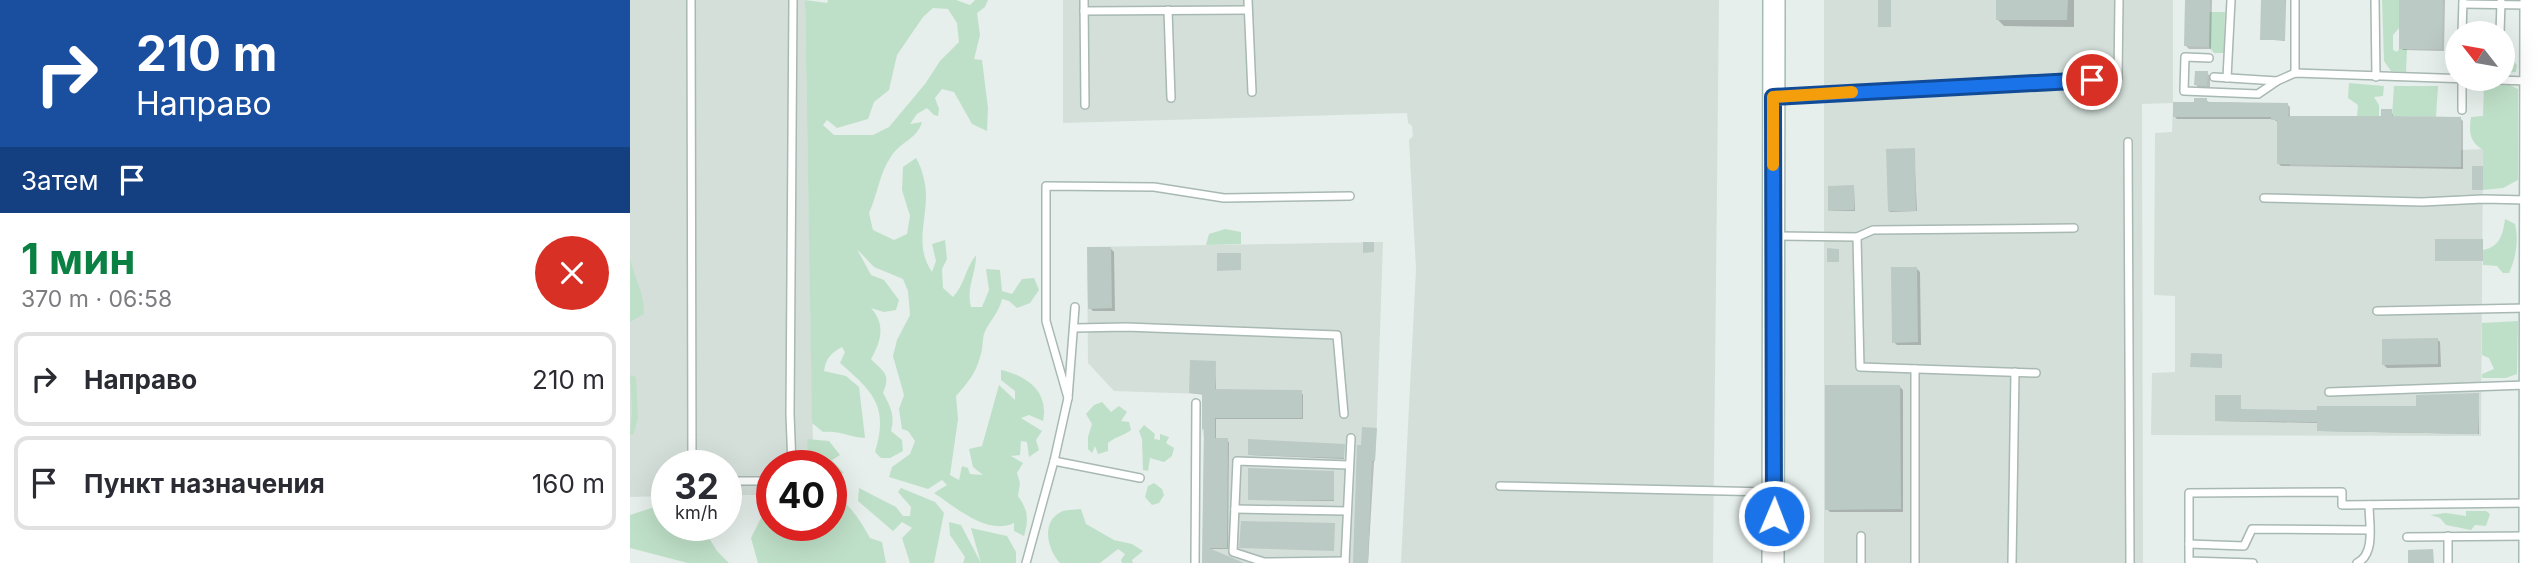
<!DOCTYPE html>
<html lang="ru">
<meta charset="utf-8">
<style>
body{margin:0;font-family:Inter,sans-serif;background:#f2f2f3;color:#2b2b33;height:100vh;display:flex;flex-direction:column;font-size:26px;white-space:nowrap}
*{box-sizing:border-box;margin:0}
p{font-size:23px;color:#7c7c81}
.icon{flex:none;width:38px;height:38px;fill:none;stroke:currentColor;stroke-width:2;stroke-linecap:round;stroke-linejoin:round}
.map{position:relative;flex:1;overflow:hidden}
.panel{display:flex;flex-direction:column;background:#fff;width:630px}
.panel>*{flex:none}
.hud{background:#1a4fa0;color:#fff;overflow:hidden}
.needle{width:46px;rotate:301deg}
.controls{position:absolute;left:1815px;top:21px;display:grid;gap:14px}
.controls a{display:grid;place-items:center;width:70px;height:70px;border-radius:50%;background:#fff;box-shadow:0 7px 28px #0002;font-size:35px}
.speed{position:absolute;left:21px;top:450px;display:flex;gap:14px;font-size:35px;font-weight:700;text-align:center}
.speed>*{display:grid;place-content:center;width:91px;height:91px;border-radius:50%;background:#fff;box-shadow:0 7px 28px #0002;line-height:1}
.speed small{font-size:18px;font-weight:400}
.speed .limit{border:10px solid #d22;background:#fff;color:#111}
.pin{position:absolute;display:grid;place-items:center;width:60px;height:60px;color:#fff;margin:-30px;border:4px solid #fff;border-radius:50%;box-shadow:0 2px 7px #0007}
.me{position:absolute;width:77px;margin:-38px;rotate:1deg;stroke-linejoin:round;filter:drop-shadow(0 0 5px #0008)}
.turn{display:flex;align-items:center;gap:24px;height:147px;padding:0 21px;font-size:32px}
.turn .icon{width:91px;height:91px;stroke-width:2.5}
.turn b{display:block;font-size:49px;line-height:60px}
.then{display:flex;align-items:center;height:66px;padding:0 21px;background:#0003;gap:14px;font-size:26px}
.round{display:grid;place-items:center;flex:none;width:74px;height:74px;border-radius:37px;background:#f2f2f3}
.head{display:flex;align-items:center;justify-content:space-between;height:119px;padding:0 21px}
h1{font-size:42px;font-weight:700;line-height:52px;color:#0b8043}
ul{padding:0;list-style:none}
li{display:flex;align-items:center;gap:21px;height:94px;margin:0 14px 10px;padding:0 7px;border:4px solid #e1e1e2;border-radius:14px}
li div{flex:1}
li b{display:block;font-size:26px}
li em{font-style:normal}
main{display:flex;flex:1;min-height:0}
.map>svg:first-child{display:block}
</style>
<main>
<section class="panel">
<div class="hud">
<div class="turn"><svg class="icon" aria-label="right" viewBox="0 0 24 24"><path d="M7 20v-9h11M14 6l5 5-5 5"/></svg><div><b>210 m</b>Направо</div></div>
<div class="then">Затем<svg class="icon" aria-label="arrive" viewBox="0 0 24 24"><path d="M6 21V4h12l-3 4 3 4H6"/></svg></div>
</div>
<div class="head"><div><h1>1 мин</h1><p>370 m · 06:58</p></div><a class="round" style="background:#d93025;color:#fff"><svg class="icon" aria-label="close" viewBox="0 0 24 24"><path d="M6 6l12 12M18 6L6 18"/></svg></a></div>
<ul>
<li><svg class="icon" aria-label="right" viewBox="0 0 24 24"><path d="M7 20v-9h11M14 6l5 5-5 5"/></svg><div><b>Направо</b></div><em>210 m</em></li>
<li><svg class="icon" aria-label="arrive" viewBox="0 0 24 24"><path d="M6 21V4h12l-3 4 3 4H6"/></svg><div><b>Пункт назначения</b></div><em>160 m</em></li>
</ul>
</section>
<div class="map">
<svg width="1907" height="563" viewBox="0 0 1907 563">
<rect width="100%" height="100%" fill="#e6efeb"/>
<g fill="#d4dfda">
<path d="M0,0H175L183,448L180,465L142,466V495H96V466H37V496L0,497Z"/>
<path d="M433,0H1089L1083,563H771L786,269L779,140L783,136L782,126L778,123L777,113L433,123Z"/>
<path d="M1194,0H1543V102L1658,103V115L1660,116V166L1830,167L1831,150L1853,149L1851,436L1521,435L1522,373L1545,372V296L1524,295L1525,133L1542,132L1543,103L1512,104L1513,563H1194Z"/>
<path d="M753,242L747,419L745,461L742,462L738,563H572L574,438L572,429V394L484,391L458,363L457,247Z"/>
</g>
<g fill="#bfe0c8" fill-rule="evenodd">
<path d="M175,0L197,3L198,0H326L340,5L345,0H358L355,7L347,13L350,35L344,59L352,60L358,108L357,131L342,124L324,92L312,89L305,98L309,109L308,116L304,115L297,108L287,114L280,124L292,122C288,138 271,142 262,155C249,173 248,194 239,213L243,230L264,240L277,234L280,216L272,190L273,167L286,158C292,168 296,183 296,196C296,222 285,248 302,272L306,261L302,244L315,240L317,259L312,269L313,288L323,297C335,284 335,269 346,255C346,275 336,287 341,307H352L359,290L356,269L370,270L372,291L382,294L392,279L404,278L409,290L400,303L387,308L379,301L372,299C369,313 359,321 354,334C352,342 353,350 350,357C346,373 337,384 326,396L328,419L320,475L329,480L332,466L338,468L340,474L353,475L343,467L339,449L352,446L369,385L385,400V391L371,380V370C398,376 419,392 413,421L399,415L391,418L412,431L406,440L409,450L399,457L397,442L391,441L390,455L381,456L393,463L387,473L390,483L388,496C398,510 399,519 394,536L384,531V523C358,536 325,507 304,493L317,485L312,480L298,489L259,477L262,467L280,454L285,441L278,431L272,429L269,409L274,395L263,356L267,340L280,315L278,291L273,279L244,267L227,249L241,275L254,280L269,300L266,310L254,312L241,308C256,325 251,341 241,359C254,373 261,373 253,393C261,407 265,416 261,431L272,440L273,451L260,458H251L245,452C259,406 243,392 210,363L215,352L212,347C201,353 196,358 194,371L216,376L229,387L235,438C219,437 209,430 193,432L182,423ZM303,8L318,9L327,23L329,42L310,61L295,84L259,127L243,135H204L193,125L197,120L207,128L238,119L244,102L259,90L267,55L293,17Z"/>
<path d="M1752,0H1769V28L1763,35V50L1767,52L1769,49H1777L1776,72L1761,71L1754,61Z"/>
<path d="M1579,12H1595L1594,53H1584L1579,47Z"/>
<path d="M1872,50H1876L1887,65L1886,72L1873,73Z"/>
<path d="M1719,83L1754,86L1753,96L1744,97L1749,105V116H1727L1728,105L1718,98Z"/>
<path d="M1854,84H1878L1888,89V180L1873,188L1853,190V150C1839,141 1839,132 1841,117L1853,116Z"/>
<path d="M1764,86H1808L1806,117L1762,116Z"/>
<path d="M1875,219L1885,224C1889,240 1886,258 1879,273H1873L1867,266L1853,265V250C1870,247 1873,234 1875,219Z"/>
<path d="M595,229L611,232V244L576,245L579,234Z"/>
<path d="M0,258C4,278 15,293 14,314L0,322Z"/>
<path d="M1888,321L1887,374L1876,378H1852V374L1864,369L1859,358L1852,355V323Z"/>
<path d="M0,375L6,377L8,419L3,435L0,434L2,410Z"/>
<path d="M472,402L481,412L489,406L497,412L491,421L499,422L501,430C493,436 485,437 478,443V451L468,454L465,446L462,453L458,449V437L462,424L456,414L464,405Z"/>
<path d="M514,425L525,434L524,439L530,440V434L539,437L536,443L544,448L542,456L534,462L520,458L518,471L513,470L512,439L509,431Z"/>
<path d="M177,439L199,441L210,455L202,460L214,473L203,477L201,466L185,465L178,453Z"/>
<path d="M524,483L532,489L534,495L529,503L522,505L515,497L518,486Z"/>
<path d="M229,488L266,507L273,516H280L281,507L268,492L271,488L305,502L314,513L304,563H280L272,538L282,528L272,522L263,531L228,501Z"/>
<path d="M201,494C219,501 231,522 240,538L252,542L256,563H128L121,538L136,508L142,510V525H201Z"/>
<path d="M37,503V525H71L87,551L99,563H58L0,548V515Z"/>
<path d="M451,509L456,524L484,540L502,544L513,551L502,560L503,563H492L491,560L495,554L488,549L470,563H430C418,550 411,524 429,513C435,509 444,510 451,509Z"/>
<path d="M1836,511H1856L1860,514L1856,526L1845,525L1841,530L1816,525L1810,518L1800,515L1816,513L1836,516Z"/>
<path d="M319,522L331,525L351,563L341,528L377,536L386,552V563H333L335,557L320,535Z"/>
</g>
<g fill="#0003">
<path d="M1368,0H1444V27L1374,26L1367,19Z"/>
<path d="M1557,0H1582L1581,49H1559L1556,46Z"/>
<path d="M1633,0H1656L1655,41L1632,39Z"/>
<path d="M1771,0H1815L1814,51L1773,50L1771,48Z"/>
<path d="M1577,73L1580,76V88H1569L1566,85Z"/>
<path d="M1576,100L1579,102L1657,104L1660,107V118H1753L1761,111L1764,118H1830L1833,121V169L1651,166L1648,163V122L1643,119H1547L1544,116Z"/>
<path d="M1284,150L1287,211L1260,212L1259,211Z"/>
<path d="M1224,187L1225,211H1201L1200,210Z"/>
<path d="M481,249L484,252L485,311H463L460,308Z"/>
<path d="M1287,269L1290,272L1291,345H1267L1264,342Z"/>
<path d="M1807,339L1810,342L1811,367L1757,368L1754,365Z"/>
<path d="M585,362L586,391L673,394V419H586V439L599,442L598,549H577L609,563H574L576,430L574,395L561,393Z"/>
<path d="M1270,387L1273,390V512H1200L1197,509Z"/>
<path d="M1848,395L1849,434L1690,431L1689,423L1586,421L1610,397L1611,411L1669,412L1788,408Z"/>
<path d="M746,429L738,563H724L733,447Z"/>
<path d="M714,446V459L620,455Z"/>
<path d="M703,472L704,501L619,500Z"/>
</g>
<g fill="#bbcac4">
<rect x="1248" y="0" width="13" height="27"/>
<path d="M1366,0H1438L1437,20H1366Z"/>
<path d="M1555,0H1580L1579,47L1554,46Z"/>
<path d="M1631,0H1655V40H1630Z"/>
<path d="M1769,0H1813L1812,49H1769Z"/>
<path d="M1565,71H1578L1577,86L1564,85Z"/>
<path d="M1564,98H1577V102L1658,103V116H1751V109H1762V116L1831,117V167L1647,164V120H1641V117H1543V102H1564Z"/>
<path d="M1285,148L1286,211H1258L1256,149Z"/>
<rect x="1842" y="166" width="11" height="24"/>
<path d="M1224,185V210L1198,211V186Z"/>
<rect x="1805" y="239" width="48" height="22"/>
<path d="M733,242H744V252L733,253Z"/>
<path d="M457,247H481L482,308L458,309Z"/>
<path d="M1197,248L1209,249V262H1197Z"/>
<path d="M587,253H611V270L587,271Z"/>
<path d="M1261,267H1287L1288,342L1262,343Z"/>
<path d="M1808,338V364L1752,365V339Z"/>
<path d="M1561,353L1592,354V368L1560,367Z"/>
<path d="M560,360L586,361L585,389L672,390V418H585V438H598L597,548H579L614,563H572L574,429H572V394L559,393Z"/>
<path d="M1195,385H1270L1271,509L1195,510Z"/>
<path d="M1849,393L1848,434L1687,431V422L1585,421V395H1611V409L1669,410H1687V406H1786V395Z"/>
<path d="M732,427L747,428L745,461H742L738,563H723L727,445H731Z"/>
<path d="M618,439L715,444L714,458L618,455Z"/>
<path d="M618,468L704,471V500H618Z"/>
<path d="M611,521L705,523L704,551L609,548Z"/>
<path d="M1803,549L1804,563H1778V550Z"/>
</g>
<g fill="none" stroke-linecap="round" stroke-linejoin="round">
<defs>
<g id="lane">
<path d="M61,0L62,466"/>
<path d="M454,0L455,105"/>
<path d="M618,0L622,92"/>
<path d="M1665,0V73"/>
<path d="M1745,0L1746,77"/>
<path d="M1833,4L1897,5"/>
<path d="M538,10L541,98"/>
<path d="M454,11L618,10"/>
<path d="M1832,33L1833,1"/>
<path d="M1870,33L1871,2"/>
<path d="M1579,58L1555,57L1554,91L1628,94L1647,81"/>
<path d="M1584,77L1647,81L1665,73L1897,81"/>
<path d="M1597,78L1601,0"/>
<path d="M1147,96L1488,78L1489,0"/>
<path d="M1832,110V79"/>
<path d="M1498,142L1500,563"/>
<path d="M1634,198L1792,202L1853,199L1897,200"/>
<path d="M1148,236L1227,237L1243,230L1444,228"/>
<path d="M1227,237L1230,367L1406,373"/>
<path d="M1747,311L1897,308"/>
<path d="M445,328L496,327L707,335L714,414"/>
<path d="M1699,392L1896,385"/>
<path d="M438,398L416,321V186L524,187L594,198L720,196"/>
<path d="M424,461L510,478"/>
<path d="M162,466L160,414L163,0"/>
<path d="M96,481H142"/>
<path d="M870,486L1140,492"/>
<path d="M605,509L717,511"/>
<path d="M1777,537L1899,536"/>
<path d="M1559,544L1614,546L1622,529L1739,530"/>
<path d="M715,561L634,562L603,552L607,461L719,465"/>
<path d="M396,563L424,461L438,398L445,307"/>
<path d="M565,563L566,403"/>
<path d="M715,563L721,438"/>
<path d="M1231,563V536"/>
<path d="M1285,563V369"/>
<path d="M1382,563L1385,372"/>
<path d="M1623,563L1559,561V493L1712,492V505L1899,503"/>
<path d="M1727,563C1746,554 1739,523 1739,505"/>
<path d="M1818,563V536"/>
</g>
<g id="secondary">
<path d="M1143,563L1144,0"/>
<path d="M1900,563L1901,0"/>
</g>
</defs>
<use href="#lane" stroke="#a8b8b2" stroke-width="10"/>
<use href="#secondary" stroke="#a4bbb3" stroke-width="24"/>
<use href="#lane" stroke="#fff" stroke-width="7"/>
<use href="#secondary" stroke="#fff" stroke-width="21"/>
</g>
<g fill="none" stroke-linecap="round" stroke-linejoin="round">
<defs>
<path id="route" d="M1144,516L1143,97L1462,80"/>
</defs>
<use href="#route" stroke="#114b97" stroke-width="18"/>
<use href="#route" stroke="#1a73e8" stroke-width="12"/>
<path stroke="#f59e0b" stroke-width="12" d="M1143,165V97L1222,92"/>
</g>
</svg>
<div class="controls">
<a><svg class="needle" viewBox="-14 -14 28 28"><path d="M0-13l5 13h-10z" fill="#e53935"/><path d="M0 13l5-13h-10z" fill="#7c7c81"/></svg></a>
</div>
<div class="speed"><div>32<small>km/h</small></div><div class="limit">40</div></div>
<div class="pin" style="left:1462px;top:80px;background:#d93025"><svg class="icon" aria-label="arrive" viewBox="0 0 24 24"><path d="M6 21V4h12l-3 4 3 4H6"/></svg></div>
<svg class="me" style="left:1144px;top:516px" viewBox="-20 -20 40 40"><circle r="17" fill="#1a73e8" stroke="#fff" stroke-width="3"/><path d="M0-11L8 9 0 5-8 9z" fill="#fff"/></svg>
</div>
</main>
